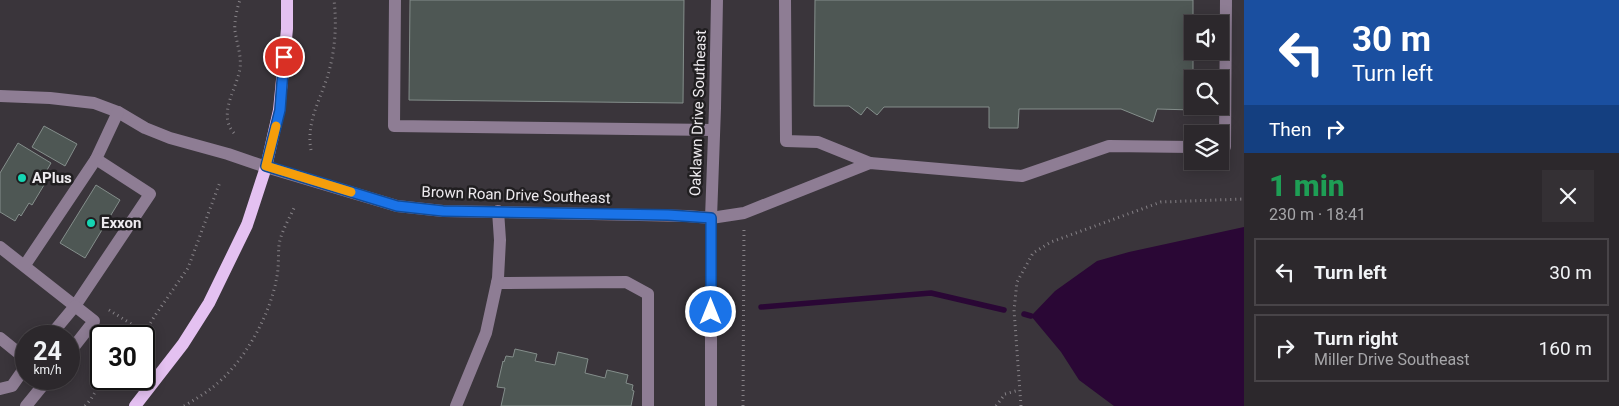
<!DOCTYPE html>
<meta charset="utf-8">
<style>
body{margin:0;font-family:Roboto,sans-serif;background:#343034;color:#f1f3f6;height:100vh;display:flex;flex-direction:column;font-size:19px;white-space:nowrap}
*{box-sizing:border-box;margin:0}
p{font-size:16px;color:#a6a6a9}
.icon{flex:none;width:28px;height:28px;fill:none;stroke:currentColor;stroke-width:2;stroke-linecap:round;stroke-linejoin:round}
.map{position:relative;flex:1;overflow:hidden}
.side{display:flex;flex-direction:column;background:#2c282c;width:375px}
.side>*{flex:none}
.banner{background:#1a4fa0;color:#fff;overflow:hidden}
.buttons{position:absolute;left:1184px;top:15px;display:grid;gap:10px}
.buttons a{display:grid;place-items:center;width:45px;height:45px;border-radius:0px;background:#2c282c;box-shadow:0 2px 12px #0003,0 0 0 1px #484448;font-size:25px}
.speed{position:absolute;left:15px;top:325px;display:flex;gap:10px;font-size:25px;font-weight:700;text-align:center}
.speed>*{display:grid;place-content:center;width:65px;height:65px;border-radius:50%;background:#2c282c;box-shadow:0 2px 12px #0003,0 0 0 1px #484448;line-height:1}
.speed small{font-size:12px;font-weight:400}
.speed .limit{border:2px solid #111;border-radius:8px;background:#fff;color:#111}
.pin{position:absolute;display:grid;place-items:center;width:42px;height:42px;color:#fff;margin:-21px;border:2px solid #fff;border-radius:50%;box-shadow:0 1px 5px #0007}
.me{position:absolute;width:55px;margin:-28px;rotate:0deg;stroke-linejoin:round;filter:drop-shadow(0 0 4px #0008)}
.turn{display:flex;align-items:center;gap:18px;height:105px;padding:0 25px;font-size:22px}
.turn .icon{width:65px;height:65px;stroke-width:2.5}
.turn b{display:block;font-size:35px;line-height:42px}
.then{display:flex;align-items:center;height:48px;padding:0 25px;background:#0003;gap:10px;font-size:19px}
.round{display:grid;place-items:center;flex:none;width:52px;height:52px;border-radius:0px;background:#343034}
.overview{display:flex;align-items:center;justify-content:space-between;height:85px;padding:0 25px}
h1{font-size:30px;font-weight:800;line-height:38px;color:#1e9e55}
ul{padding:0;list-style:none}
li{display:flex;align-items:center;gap:15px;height:68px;margin:0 10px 8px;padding:0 15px;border:2px solid #484448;border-radius:0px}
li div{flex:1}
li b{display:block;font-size:19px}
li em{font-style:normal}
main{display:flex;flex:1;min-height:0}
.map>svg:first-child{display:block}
</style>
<main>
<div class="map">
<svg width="1244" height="406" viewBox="0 0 1244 406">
<rect width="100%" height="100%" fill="#3a353b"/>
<path fill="#2a0735" d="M1244,227V406H1114L1079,380L1061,352L1031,316L1055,291L1097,261L1129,252Z"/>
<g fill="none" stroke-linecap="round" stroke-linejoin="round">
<g stroke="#2a0735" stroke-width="5.5">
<path d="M761,307L931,293L1004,310"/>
<path d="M1024,314L1031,316"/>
</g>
</g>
<g fill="#4e5754" stroke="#848e8b">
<path d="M410,0H684L683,103L409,100Z"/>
<path d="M815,0H1193V110L1157,109L1153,122L1121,109H1019L1018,128H989V107H884L877,115L867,107L861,115L849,106H814Z"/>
<path d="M44,126L77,144L65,166L32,147Z"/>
<path d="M18,143L51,163L47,170L49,171L42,183L44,185L32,205L29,203L21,216L19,214L15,221L0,212V173Z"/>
<path d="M96,185L120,200L85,258L60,243Z"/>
<path d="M515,349L537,354L535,361L555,365L558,352L588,359L585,373L605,378L607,370L628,375L626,383L633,385L632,390L634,391L631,406H501L505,388L497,387L503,361L504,362L506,356L513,357Z"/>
</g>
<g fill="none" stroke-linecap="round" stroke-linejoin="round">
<g stroke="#868287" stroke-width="3" stroke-dasharray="1 4" stroke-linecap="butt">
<path d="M234,133C218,115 235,91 239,73C243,59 237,45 235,31C234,22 237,8 240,0"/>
<path d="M311,150C306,124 319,102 327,78C335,53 337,26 334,0"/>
<path d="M109,310L133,325L144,336"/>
<path d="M143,336L154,317L188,268L220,182"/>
<path d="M85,406L91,399L103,379"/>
<path d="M184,406C194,400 204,394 213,387C244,363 271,314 277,276C279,266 278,255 279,245C281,232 289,219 295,206"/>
<path d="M743,406L744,227"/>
<path d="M996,406L1005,394L1019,390"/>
<path d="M1021,406L1014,310L1017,282L1033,253L1051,242L1161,202L1244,199"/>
</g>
<g stroke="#8e7d94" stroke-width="12">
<path d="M395,0L394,126L714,130"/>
<path d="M785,0L786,141L818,142L870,163"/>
<path d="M0,96L50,98L94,103L118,112L145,128L170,138L228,154L266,167L397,206L443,211L687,216L711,218L744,213L870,163L1022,176L1109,146L1192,147"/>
<path d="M1220,147H1225L1226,0"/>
<path d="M0,247L75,306L150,194L96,159L118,112"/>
<path d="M25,265L96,159"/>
<path d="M497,283L626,282L648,294V406"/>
<path d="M50,336L75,306L94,321L69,353"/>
<path d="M0,338L26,359"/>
<path d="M0,389L12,386L26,366"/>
<path d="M26,406L48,379"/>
<path d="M456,406L486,333L498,278L500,240L498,211"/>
<path d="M711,406V218L715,108L717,0"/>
</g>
<path stroke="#e4c1f1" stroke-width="12" d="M135,406L183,344L209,303L247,225L266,167L279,110L287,29V0"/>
</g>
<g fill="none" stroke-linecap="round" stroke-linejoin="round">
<defs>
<path id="route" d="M284,57L280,110L266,166L397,206L443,211L668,215L711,218V312"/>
</defs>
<use href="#route" stroke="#114b97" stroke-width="12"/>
<use href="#route" stroke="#1a73e8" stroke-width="9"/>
<path stroke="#f59e0b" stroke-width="9" d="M276,126L266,166L351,192"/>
</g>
<g fill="#15d5b3" stroke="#201e20" stroke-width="2">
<circle cx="22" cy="178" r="5"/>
<circle cx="91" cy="223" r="5"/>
</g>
<g text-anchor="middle" stroke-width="5" stroke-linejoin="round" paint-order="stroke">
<g font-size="15" fill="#eeebef" stroke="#201e20">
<text transform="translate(698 113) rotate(-88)" y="5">Oaklawn Drive Southeast</text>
<text transform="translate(516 195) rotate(2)" y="5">Brown Roan Drive Southeast</text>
</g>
<g font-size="15" font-weight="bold" fill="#eeebef" stroke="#201e20" text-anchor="start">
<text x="32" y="183">APlus</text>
<text x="101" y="228">Exxon</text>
</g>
</g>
</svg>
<div class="buttons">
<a><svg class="icon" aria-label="sound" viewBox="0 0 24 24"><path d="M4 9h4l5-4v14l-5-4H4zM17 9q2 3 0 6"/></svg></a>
<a><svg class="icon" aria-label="search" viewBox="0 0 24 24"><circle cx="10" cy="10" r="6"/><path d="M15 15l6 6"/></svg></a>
<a><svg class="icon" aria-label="layers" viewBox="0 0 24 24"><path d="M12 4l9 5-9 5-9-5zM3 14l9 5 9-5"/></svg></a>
</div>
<div class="speed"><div>24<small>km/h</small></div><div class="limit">30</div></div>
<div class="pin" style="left:284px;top:57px;background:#d93025"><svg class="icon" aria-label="arrive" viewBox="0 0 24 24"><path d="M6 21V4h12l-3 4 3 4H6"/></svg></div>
<svg class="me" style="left:711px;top:312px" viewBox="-20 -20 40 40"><circle r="17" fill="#1a73e8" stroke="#fff" stroke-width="3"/><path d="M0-11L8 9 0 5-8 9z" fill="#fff"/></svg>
</div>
<section class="side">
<div class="banner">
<div class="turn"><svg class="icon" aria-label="left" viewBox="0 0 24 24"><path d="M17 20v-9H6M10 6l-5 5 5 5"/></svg><div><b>30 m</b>Turn left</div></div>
<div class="then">Then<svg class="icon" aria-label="right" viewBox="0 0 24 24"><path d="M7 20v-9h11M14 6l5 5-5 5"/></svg></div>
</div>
<div class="overview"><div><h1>1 min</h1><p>230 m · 18:41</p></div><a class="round"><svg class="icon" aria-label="close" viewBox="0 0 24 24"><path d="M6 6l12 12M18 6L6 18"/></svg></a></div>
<ul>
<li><svg class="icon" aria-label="left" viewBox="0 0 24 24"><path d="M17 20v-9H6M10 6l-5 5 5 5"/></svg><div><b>Turn left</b></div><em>30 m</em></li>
<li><svg class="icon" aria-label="right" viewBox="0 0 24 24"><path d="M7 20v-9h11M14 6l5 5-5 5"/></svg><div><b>Turn right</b><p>Miller Drive Southeast</p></div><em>160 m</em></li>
</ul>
</section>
</main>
